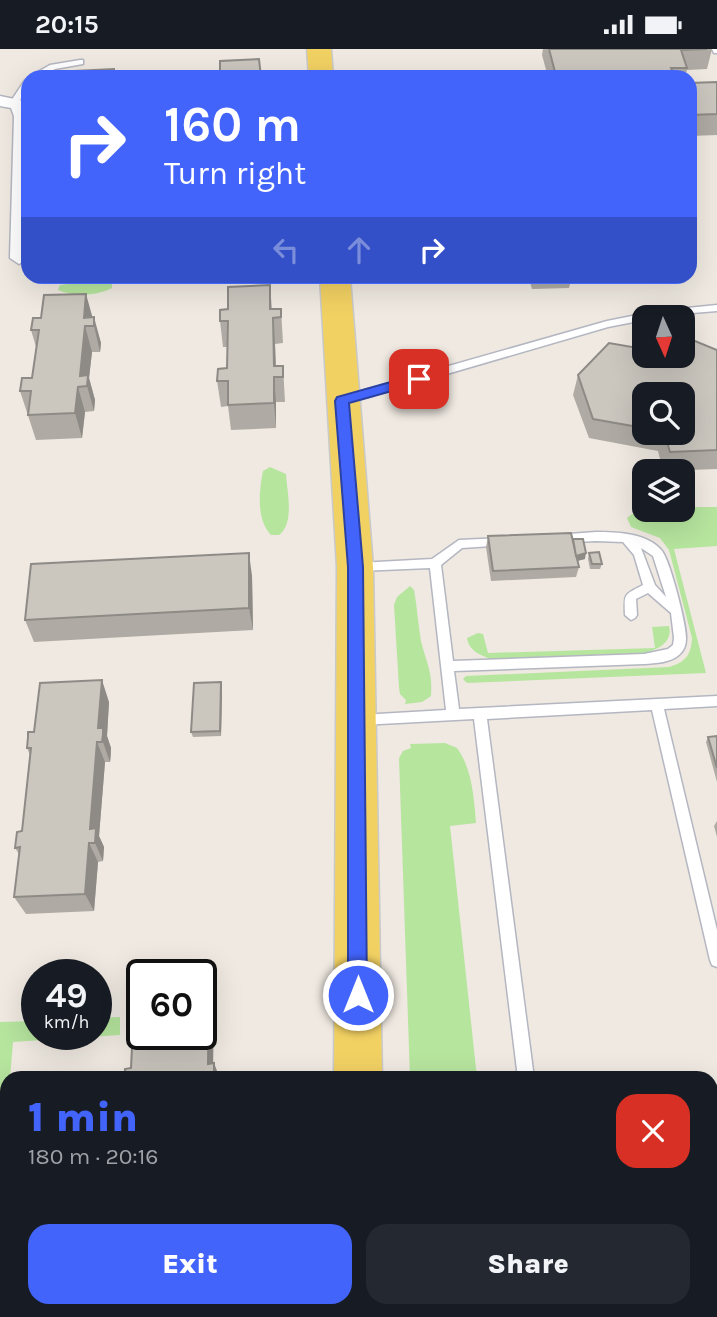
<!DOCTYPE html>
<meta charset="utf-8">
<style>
body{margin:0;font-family:Karla,sans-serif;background:#242831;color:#f1f3f6;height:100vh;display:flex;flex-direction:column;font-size:26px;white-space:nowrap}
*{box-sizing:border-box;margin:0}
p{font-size:23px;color:#9ea1a6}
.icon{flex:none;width:38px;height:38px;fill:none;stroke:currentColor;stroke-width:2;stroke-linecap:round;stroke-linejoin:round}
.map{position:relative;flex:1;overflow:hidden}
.side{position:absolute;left:0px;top:1022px;width:718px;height:247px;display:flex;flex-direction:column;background:#171b24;border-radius:21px 21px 0 0;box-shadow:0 7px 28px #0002}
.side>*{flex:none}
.banner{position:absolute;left:21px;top:21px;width:676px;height:214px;border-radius:21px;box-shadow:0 7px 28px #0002;background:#4264fb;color:#fff;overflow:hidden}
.needle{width:46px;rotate:177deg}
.tools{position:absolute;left:632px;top:256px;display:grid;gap:14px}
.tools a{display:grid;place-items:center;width:63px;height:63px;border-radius:14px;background:#171b24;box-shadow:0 7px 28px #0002;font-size:35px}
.speed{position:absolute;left:21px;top:910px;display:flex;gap:14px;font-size:35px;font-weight:700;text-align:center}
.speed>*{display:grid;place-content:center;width:91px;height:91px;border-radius:50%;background:#171b24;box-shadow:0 7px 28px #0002;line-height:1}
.speed small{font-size:18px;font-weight:400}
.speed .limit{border:4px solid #111;border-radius:10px;background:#fff;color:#111}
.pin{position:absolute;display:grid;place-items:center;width:60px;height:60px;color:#fff;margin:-30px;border-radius:14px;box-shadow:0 4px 10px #0006}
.me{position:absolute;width:77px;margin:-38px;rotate:0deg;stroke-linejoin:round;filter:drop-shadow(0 0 5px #0008)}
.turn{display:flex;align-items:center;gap:24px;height:147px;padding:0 28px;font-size:32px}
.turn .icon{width:91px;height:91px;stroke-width:2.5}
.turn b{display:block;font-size:49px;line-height:60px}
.lanes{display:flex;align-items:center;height:66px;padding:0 28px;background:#0003;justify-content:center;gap:35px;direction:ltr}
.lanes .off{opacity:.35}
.round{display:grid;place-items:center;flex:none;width:74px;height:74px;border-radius:21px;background:#242831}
.summary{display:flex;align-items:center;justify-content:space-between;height:119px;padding:0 28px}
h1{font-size:42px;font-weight:800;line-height:52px;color:#4264fb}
.action{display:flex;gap:14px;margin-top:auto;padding:14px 28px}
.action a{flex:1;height:80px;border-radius:21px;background:#4264fb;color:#fff;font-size:28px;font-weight:800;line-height:80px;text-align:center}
.action a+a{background:#242831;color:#f1f3f6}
.status{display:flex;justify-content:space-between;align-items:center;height:49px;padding:0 35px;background:#171b24;direction:ltr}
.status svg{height:19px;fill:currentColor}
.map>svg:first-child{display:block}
</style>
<div class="status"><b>20:15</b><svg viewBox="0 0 49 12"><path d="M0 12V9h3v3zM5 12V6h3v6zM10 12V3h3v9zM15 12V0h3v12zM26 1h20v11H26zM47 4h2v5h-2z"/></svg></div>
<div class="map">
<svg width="717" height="1268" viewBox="0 0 717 1268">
<rect width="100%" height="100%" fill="#efe9e1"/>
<g fill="#b6e59e">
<path d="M107,230L112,234V239C97,247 73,248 58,241L60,236Z"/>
<path d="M270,418L286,425C287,443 295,474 279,486H271C256,470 259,442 263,422Z"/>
<path d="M683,458H717V497L674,500L706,624L467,634L463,630L466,627L669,618C686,613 691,606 692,589L669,501L660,489L631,478L627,469L632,465Z"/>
<path d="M410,537L414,541C417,557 418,575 421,592C426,613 433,623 431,647L422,653L405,655L406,651L400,645L399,639L394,556L397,548Z"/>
<path d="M669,577C673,593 659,600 645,604L491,610C480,606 469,602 467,589L478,584L483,585L488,604L655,599L652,578Z"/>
<path d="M410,695L445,694L457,699C472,719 474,749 476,774L450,777L477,1029H410L399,709L403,702L411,699Z"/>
<path d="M120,968V986L13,993L10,1029H7L0,1135V973L37,972V985H96V969Z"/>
</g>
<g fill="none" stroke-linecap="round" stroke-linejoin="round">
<defs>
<g id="lane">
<path d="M712,0H717V4H714Z"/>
<path d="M80,11H83V15L55,20L39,28H29L50,16Z"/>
<path d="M25,31H28V39L18,54H12L11,52Z"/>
<path d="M717,256V262L644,268V271L608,278L344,355L339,351L340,348L607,272L657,262Z"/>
<path d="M596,483C617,483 648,484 662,502C670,512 687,577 686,590C686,596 684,601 680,605C671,614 656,614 644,615L454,622L459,660L717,647V657L664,660L717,881V918L712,916L710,911L652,661L487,670L534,1029H518L474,670L361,676L357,675L355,671L357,667L361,666L446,661L430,519L359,522L353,518L359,514L432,510L459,491L503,489L507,490L509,493L507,496L462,499L441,516L453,612L644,605L668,600L673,596L674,589L671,564L648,544L636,550L637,566L635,569L631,571L625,566C624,544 624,546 643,536L634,506L623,493L596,492L556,494L550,490L556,486ZM641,499L653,507L666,548L655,536Z"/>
<path d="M548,1262H564L565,1268H549Z"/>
</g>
<path id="street" d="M0,47L24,52L28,60V209L19,215L10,209L14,67L11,59L0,57Z"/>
<g id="primary">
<path d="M307,0H331L333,28H309Z"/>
<path d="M320,228H350L373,518L382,1029H334L337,518Z"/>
<rect x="332" y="1262" width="52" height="6"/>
</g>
</defs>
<use href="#lane" stroke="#b4b7c1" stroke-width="3"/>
<use href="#street" stroke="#b4b7c1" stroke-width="3"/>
<use href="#primary" stroke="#c9c9c9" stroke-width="3"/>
<use href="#lane" fill="#fff" fill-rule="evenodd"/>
<use href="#street" fill="#fff" fill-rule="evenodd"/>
<use href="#primary" fill="#f2d163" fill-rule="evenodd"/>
</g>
<g fill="#afaba4" fill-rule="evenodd">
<path d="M543,0H712L707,20L687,21L685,28H548L542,6Z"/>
<path d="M717,33V86L690,87V34Z"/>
<path d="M470,228H572L569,239L532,240L529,230L470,232Z"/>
<path d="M270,236L272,260H281L283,294L275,295L276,317H283L285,353H276V379L231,381L228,357L221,358L217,332L227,319V298H223L220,272L228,260Z"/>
<path d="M92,268L101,294L100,303H92L89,329L95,351L94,362L85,363L82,389L36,391L20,342L32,329L36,298L31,281Z"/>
<path d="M717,301V420L663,422L658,402L589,389L573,346L578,326ZM644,345L682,383H644Z"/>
<path d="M488,487L585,510L577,512L579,518L576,528L491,532L486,498Z"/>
<path d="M589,504L602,515L600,520H590L588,510Z"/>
<path d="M252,527L253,581L34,593L25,571Z"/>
<path d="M221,633L222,638L221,687L193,688L191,683Z"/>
<path d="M109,653L107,687L111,699V706L110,713H105L99,787L104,798L103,812L98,813L94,862L26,865L14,848L19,805L15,799L22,782L30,706L27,699L34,683Z"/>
<path d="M717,687V733L706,693L708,688Z"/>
<path d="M717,772V788L714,777Z"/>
</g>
<g fill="#8e8b86">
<path d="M86,245L93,270L84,269Z"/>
<path d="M94,268L101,294L100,303L94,277Z"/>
<path d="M273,269L275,295L276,328H275Z"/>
<path d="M85,277L92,303L89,329L95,351L94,362L87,337L80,327Z"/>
<path d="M274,328L276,353V379L274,354Z"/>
<path d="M78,338L85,363L82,389L75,364Z"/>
<path d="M249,504L252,527L253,581L249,559Z"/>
<path d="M586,504L585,510L573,513L574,507Z"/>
<path d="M102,631L109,653L107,687L111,699L110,713L98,679Z"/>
<path d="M221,633L222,638L221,687L220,682Z"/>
<path d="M97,693L105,713L99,787L104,798L103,812L95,794L90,780Z"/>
<path d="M89,794L98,813L94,862L85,845Z"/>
<path d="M209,930L214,945L213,1027L208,1015Z"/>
<path d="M214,1014L219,1027V1029H214Z"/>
</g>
<g fill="#cbc7bf" stroke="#8e8b86" stroke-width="2">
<path d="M549,0H707L681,1L687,19H671L675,28H575L573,22L555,23Z"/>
<path d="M259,10L261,28H220V12Z"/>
<path d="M114,20V28H73L74,22Z"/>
<path d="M717,33V65L690,66V34Z"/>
<path d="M270,236V260H281V268L273,269L274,317H283V328H274V354L228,356V332H217L218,320L227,319L228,272H220V261L228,260V238Z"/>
<path d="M86,245L84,269L94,268V277H85L80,327L88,326L87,337L78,338L75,364L28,366L31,342H20L22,329H32L39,281H31L33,269H41L44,246Z"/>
<path d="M690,290L717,301V401L670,403L664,383H682V345H644V379L593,370L578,326L609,294L644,300V306H682V298Z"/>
<path d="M571,484L579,518L493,522L488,487Z"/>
<path d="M573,490H583L586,504L576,507Z"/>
<path d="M599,503L602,515H592L589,504Z"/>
<path d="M249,504V559L25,571L31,515Z"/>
<path d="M102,631L98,679H103V685L102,693H97L90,780L96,779L95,794H89L85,845L14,848L20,798L15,799L17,783L22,782L31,699H27L28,688V683H34L40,634Z"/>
<path d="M221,633L220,682L191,683L194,634Z"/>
<path d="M717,687V719L708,688Z"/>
<path d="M209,930L208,1015L214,1014V1029H125V1020L131,1019L135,934H142V985H201V931Z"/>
</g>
<path fill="#4264fb" stroke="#2b41a3" stroke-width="2" d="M419,325L426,330L424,333L349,354L363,518L367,946L364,953L358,956L351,953L348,946V518L335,352L337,348Z"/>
</svg>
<div class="tools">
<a><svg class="needle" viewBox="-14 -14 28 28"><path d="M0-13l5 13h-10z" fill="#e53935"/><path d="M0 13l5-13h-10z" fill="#9ea1a6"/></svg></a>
<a><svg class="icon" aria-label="search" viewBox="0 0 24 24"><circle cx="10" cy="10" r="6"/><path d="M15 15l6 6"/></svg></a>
<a><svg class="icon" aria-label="layers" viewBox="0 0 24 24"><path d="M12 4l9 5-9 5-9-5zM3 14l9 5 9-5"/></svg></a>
</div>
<div class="speed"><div>49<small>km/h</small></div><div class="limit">60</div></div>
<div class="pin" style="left:419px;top:330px;background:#d93025"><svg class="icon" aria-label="arrive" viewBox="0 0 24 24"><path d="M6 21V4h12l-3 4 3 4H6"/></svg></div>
<svg class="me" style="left:358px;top:946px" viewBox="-20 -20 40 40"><circle r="17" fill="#4264fb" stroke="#fff" stroke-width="3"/><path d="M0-11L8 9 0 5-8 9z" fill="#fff"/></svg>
<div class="banner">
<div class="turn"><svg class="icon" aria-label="right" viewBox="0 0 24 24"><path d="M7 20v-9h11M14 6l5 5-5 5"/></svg><div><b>160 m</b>Turn right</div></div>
<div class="lanes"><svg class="icon off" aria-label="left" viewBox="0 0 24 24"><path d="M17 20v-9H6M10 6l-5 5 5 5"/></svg><svg class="icon off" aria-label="ahead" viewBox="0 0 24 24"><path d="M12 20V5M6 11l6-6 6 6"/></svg><svg class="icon" aria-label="right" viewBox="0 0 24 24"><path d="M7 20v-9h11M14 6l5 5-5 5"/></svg></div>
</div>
<section class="side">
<div class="summary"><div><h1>1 min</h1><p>180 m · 20:16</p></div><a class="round" style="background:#d93025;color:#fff"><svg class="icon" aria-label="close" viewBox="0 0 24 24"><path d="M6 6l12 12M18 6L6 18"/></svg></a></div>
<div class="action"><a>Exit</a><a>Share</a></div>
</section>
</div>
